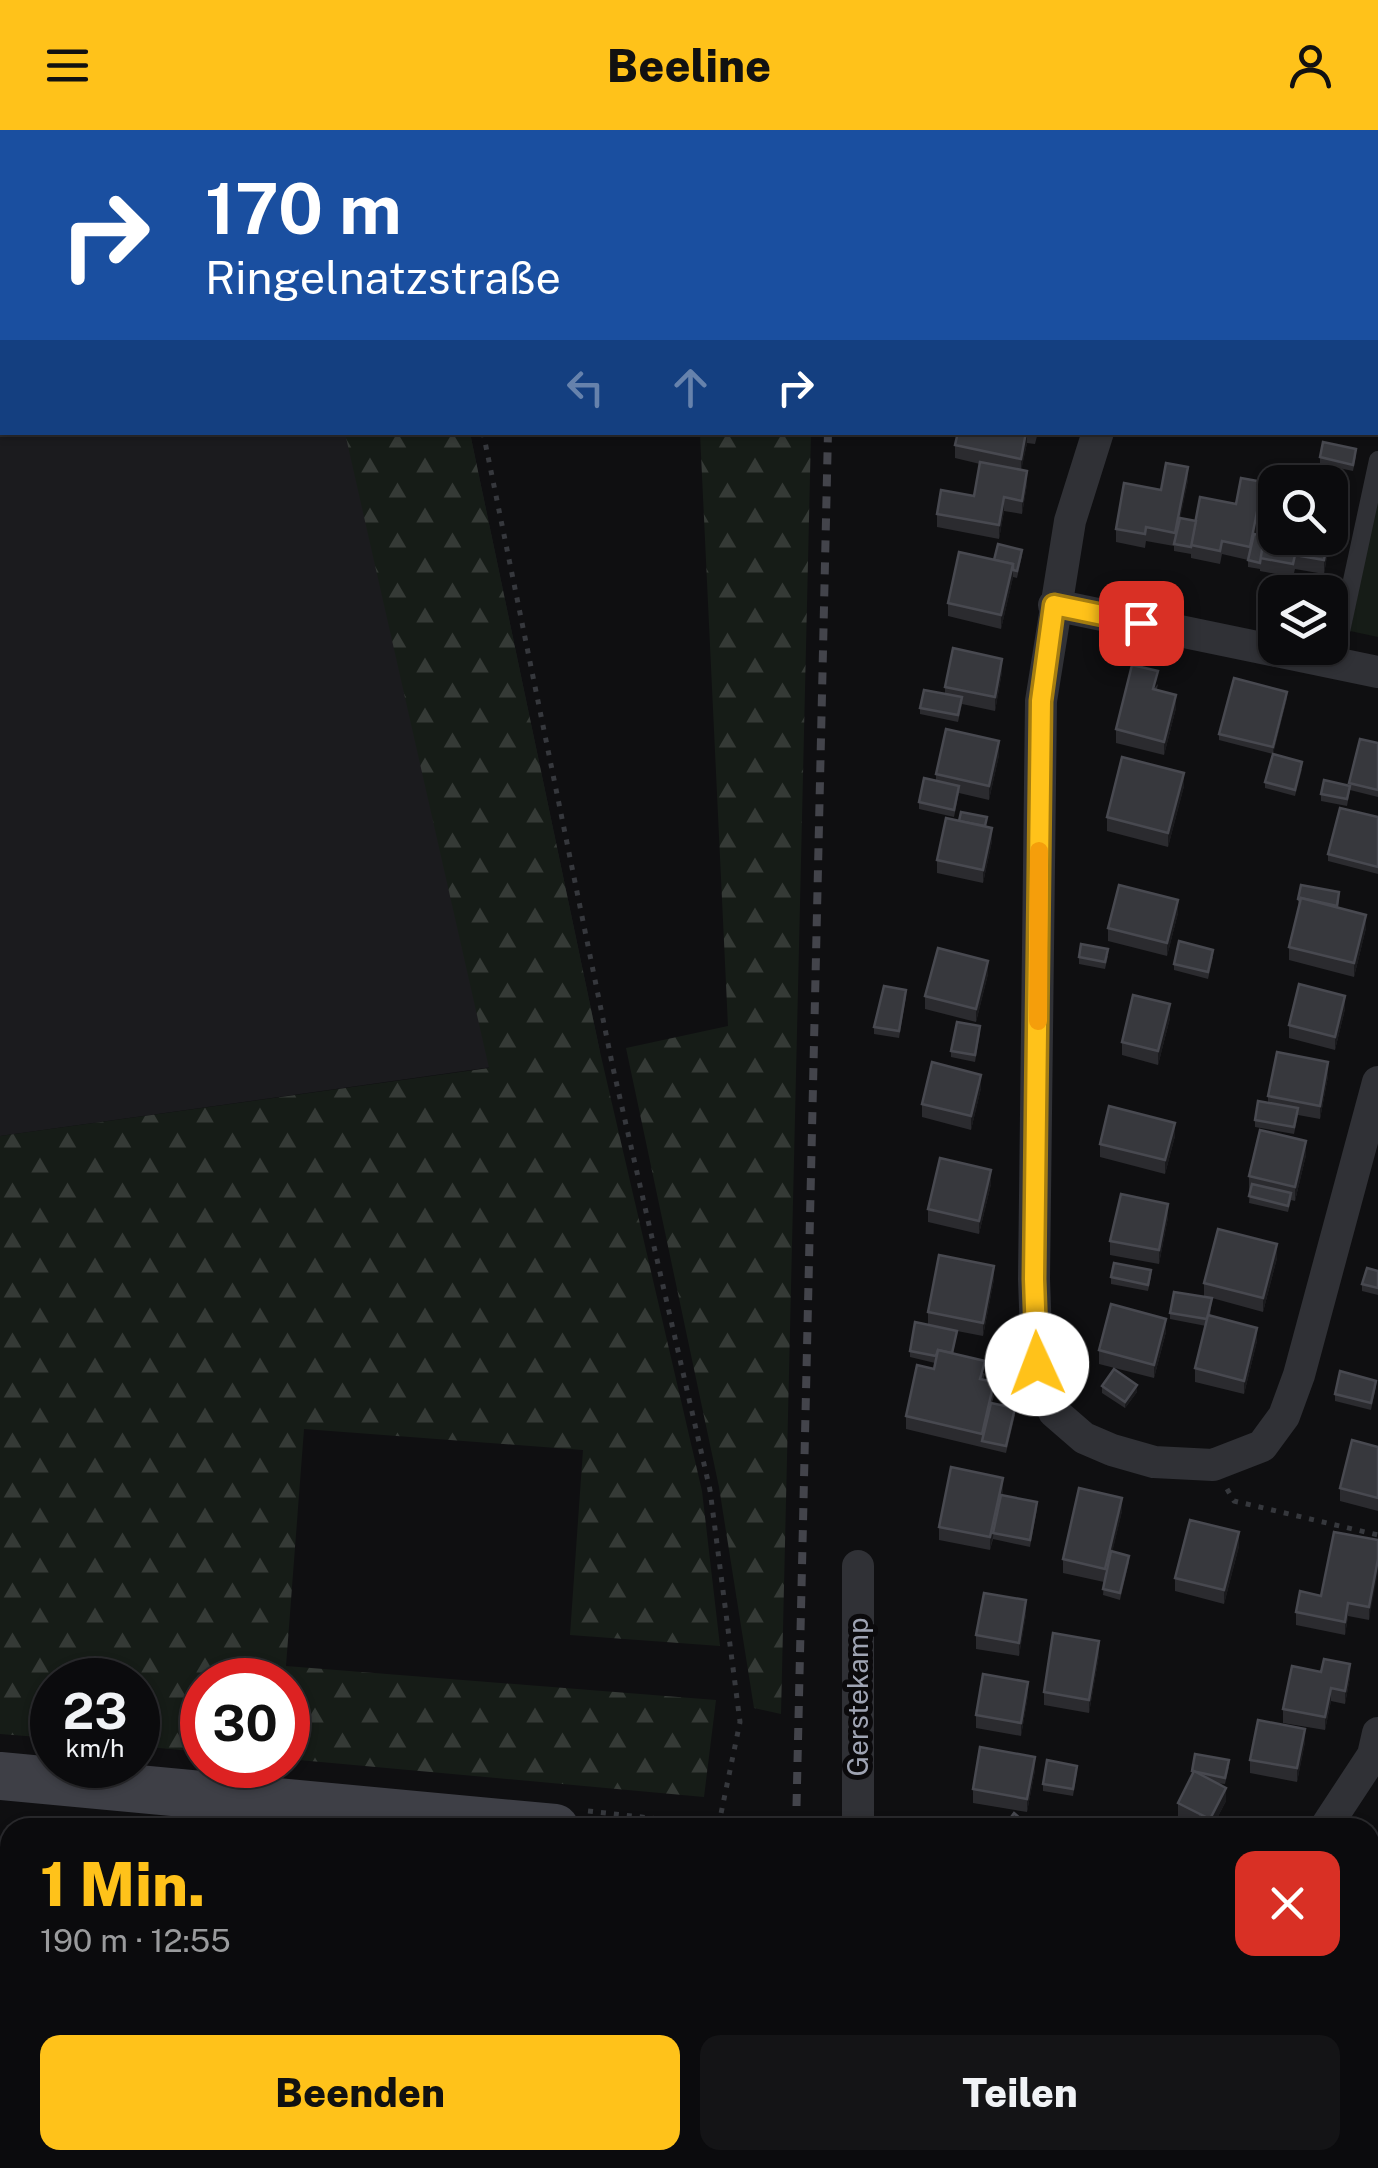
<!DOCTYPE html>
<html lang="de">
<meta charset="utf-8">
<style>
body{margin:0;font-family:"Public Sans",sans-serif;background:#141416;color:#f1f3f6;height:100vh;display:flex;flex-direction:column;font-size:38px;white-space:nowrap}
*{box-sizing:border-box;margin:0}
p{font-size:32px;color:#9a9b9d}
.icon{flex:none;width:55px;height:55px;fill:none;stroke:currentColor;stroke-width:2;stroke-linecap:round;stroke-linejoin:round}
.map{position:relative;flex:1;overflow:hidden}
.drawer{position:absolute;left:0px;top:1688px;width:1380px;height:352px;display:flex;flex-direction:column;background:#0b0b0d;border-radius:30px 30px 0 0;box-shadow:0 2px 8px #0004,0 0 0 2px #2b2b2e}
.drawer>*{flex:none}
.hud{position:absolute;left:0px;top:0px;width:1380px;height:305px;box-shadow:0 2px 8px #0004,0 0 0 2px #2b2b2e;background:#1a4fa0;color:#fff;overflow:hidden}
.tools{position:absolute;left:1258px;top:335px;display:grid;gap:20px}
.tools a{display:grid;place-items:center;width:90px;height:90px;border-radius:20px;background:#0b0b0d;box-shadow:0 2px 8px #0004,0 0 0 2px #2b2b2e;font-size:50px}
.speed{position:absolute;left:30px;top:1528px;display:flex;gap:20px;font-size:50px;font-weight:700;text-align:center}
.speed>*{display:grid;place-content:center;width:130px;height:130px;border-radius:50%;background:#0b0b0d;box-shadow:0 2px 8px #0004,0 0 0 2px #2b2b2e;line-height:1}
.speed small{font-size:25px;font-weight:400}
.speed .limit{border:15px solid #d22;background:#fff;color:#111}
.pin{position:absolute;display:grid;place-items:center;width:85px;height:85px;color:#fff;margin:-42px;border-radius:20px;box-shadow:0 5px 15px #0006}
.me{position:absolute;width:110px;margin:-55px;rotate:358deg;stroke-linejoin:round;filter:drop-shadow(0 0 8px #0008)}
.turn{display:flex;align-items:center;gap:35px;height:210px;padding:0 40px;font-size:45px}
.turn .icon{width:130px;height:130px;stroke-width:2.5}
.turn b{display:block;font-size:70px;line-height:85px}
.lanes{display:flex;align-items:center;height:95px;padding:0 40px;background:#0003;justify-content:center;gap:50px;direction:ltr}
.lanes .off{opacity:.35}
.round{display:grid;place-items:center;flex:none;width:105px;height:105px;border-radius:20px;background:#141416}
.overview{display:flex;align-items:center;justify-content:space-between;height:170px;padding:0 40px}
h1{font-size:60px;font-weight:800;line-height:75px;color:#ffc21a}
.primary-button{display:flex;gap:20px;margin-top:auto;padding:20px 40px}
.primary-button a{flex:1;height:115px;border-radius:20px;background:#ffc21a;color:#111;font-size:40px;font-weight:800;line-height:115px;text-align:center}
.primary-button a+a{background:#141416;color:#f1f3f6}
header{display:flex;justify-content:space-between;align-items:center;height:130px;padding:0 40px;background:#ffc21a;color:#111;font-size:45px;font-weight:800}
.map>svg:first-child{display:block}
</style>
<header><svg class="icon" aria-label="menu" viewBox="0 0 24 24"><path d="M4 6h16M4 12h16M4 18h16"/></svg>Beeline<svg class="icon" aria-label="person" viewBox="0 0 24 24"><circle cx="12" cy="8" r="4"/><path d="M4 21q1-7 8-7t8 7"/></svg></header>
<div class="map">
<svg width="1378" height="2038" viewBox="0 0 1378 2038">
<defs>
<pattern id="forest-firs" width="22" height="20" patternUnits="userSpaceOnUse" patternTransform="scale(2.5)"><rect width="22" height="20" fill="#161c17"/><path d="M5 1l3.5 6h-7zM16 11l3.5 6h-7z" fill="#353a36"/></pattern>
</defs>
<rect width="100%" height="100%" fill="#0f0f11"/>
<path fill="#1b1b1e" d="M0,0H406L407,2H2V302L470,303L600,922L0,1006Z"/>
<g fill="url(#forest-firs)">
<path d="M345,303H470L600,922L702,1361L720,1516L570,1505L583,1320L304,1299L286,1536L716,1570L704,1667L288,1629V1550H202V1622L138,1616V1550H52V1608L0,1604V1006L489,938Z"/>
<path d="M700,303H811L781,1584L754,1578L719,1357L626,918L728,896Z"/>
<path d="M635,2030H762V2038H631Z"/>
</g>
<path fill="#161c17" d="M1378,367V507L1350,501Z"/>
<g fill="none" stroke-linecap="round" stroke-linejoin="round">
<g stroke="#36383d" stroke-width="5" stroke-dasharray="5 8" stroke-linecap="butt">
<path d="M422,0V2"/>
<path d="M1336,2V0"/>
<path d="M483,302L613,938L710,1360L740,1592L718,1698"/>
<path d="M1227,1359L1234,1371L1378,1405"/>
<path d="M588,1681L738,1698"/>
<path d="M612,2038L616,2030"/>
</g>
<g stroke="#303136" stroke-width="18">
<path d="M1334,534L1378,330"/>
<path d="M475,2038L479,2030"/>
</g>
<g stroke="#303136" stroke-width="32">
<path d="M1191,2L1192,0"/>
<path d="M1098,302L1070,391L1041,571L1034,1149L1037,1233L1054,1282L1084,1308L1112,1320L1154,1332L1213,1335L1262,1316L1284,1286L1299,1245L1378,952"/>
<path d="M1054,475L1378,542"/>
<path d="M858,1436V1698"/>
<path d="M1325,1698L1373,1625L1378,1603"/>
<path d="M0,1856L10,1858"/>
<path d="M1132,2038L1135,2030"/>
</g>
<g stroke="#3e3f46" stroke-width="48">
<path d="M0,1646L555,1698"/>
<path d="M1291,2030L1304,2038"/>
</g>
<g stroke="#43444b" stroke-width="8" stroke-dasharray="12 10" stroke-linecap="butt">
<path d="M835,2V0"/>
<path d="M796,1698L828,302"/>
<path d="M788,2038L789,2030"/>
</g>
</g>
<g fill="#2b2b2f">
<path d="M958,302H1038L1035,314L1027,313L1021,340L1027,354L1022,384L1004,381L999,409L937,397V384L974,366L980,334L955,328V315Z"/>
<path d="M1356,326L1353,341L1320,334V327Z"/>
<path d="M1188,350L1180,388L1196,391L1236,374L1263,365L1255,404L1275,408H1330L1324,444L1295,439L1293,447L1260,441V439L1248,437V430L1222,424L1220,434L1191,428V424L1174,421V416L1146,411L1145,418L1116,412V399L1161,360Z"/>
<path d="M1022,426L1017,448L1013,447L1001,499L948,486V473L994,430Z"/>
<path d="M1002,542L995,581L962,574L958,592L920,584V578L945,564V557Z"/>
<path d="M1158,554L1157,559L1176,578L1164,625L1116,613V599Z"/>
<path d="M1287,568L1273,624L1219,610V604Z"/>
<path d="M1378,613V667L1350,660L1347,676L1321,671V664L1349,655V653Z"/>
<path d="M999,625L989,670L959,663L954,687L919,679V672L936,651V644Z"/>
<path d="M1302,639L1295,666L1265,658V652Z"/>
<path d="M1184,656L1168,717L1107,701V687Z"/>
<path d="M1378,687V744L1328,731V724Z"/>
<path d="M992,711L983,753L937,743V730Z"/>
<path d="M1298,769H1339L1338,777L1366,798L1354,847L1289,830V817L1299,776Z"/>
<path d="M1178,783L1167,826L1108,811V798Z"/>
<path d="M1108,826L1105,839L1079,834V827Z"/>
<path d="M1213,827L1208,849L1174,840V834Z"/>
<path d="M988,844L976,892L925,879V866Z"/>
<path d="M906,867L899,908L874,904V897Z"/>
<path d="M1345,879L1335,920L1289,908V895Z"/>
<path d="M1170,888L1158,935L1122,925V912Z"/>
<path d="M980,903L975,932L951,927V921Z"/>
<path d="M1328,946L1320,989L1298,985L1294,1004L1255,997V990L1268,973V966Z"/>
<path d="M981,958L971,1000L922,987V974Z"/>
<path d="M1175,1006L1165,1044L1100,1027V1014Z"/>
<path d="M1306,1025L1295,1071L1291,1070L1288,1082L1249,1073L1250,1060H1249V1046Z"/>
<path d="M991,1054L979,1104L928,1092V1079Z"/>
<path d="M1168,1087L1159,1134L1110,1125V1111Z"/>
<path d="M1277,1128L1263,1182L1212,1168L1210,1186L1257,1211L1244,1264L1195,1252V1238L1206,1196L1170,1189V1183L1204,1166V1153Z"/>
<path d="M1378,1141V1165L1362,1161V1154Z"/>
<path d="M1111,1147H1151L1148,1161L1111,1154Z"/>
<path d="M994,1149L983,1206L957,1201L953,1224L985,1244L983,1250L994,1266L992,1273L1015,1285L1006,1323L906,1299V1286L934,1239L935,1233L910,1227V1221L928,1195V1182Z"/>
<path d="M1166,1202L1154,1248L1099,1234V1220Z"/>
<path d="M1102,1256L1137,1262L1125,1278L1102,1263Z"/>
<path d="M1376,1257L1371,1280L1335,1271V1264Z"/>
<path d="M1378,1317V1381L1340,1371V1358Z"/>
<path d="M1003,1361L1002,1365L1037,1379L1030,1417L993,1409L990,1420L939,1410V1397Z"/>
<path d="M1122,1381L1112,1422L1129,1432L1120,1470L1103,1465L1104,1452L1063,1443V1429Z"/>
<path d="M1378,1410L1369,1490L1348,1486L1345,1505L1296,1495V1482L1321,1466Z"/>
<path d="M1239,1416L1224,1474L1175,1461V1448Z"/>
<path d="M1026,1484L1019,1526L976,1519V1505Z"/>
<path d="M1099,1525L1089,1583L1044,1575V1562Z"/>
<path d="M1350,1547L1345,1574L1331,1571L1325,1600L1283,1593V1579Z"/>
<path d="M1028,1565L1021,1606L976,1598V1585Z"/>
<path d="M1305,1612L1297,1652L1250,1643V1630Z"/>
<path d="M1229,1637L1225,1654L1216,1653L1226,1671L1214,1694L1196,1695L1178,1686V1673L1192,1646V1641Z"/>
<path d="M1035,1640L1027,1682L973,1673V1659Z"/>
<path d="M1077,1642L1073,1666L1043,1661V1654Z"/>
<path d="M0,1761H10V1825L0,1824Z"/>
<path d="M1378,1766L1374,1877L1370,1875V1782Z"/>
<path d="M0,1873L10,1877V1943L0,1939Z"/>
<path d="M529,2030H584L581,2038L543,2036Z"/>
<path d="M892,2030H926L921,2038H903Z"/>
<path d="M1060,2030H1113L1108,2038H1074Z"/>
</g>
<g fill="#1a1a1d">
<path d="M1027,302V313L1021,342V329Z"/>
<path d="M1188,337V350L1175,416V403Z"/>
<path d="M1027,341V354L1022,384V371Z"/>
<path d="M1263,352V365L1250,430V417Z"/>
<path d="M1335,363V376L1330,407V394Z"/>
<path d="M1004,367V381L999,409V395Z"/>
<path d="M1328,408H1330L1324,444V430Z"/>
<path d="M1013,434V448L1001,499V485Z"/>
<path d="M1002,529V542L995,581V567Z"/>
<path d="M1287,562V568L1273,624V617Z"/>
<path d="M1176,565V578L1164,625V612Z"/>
<path d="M999,611V625L989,670V656Z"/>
<path d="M1184,643V656L1168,717V703Z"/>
<path d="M992,698V711L983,753V740Z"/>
<path d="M1178,770V783L1167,826V813Z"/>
<path d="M1366,785V798L1354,847V833Z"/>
<path d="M988,831V844L976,892V879Z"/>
<path d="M1345,866V879L1335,920V907Z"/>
<path d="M1170,874V888L1158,935V921Z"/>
<path d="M1328,932V946L1320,989V976Z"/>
<path d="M981,945V958L971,1000V986Z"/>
<path d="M1175,993V1006L1165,1044V1030Z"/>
<path d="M1306,1011V1025L1295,1071V1057Z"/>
<path d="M991,1040V1054L979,1104V1091Z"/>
<path d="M1168,1074V1087L1159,1134V1120Z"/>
<path d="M1277,1114V1128L1263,1182V1168Z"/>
<path d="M994,1136V1149L983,1206V1193Z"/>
<path d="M1166,1189V1202L1154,1248V1235Z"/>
<path d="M1257,1198V1211L1244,1264V1251Z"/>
<path d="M1137,1255V1262L1125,1278V1272Z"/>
<path d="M1003,1348V1361L990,1420V1407Z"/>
<path d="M1122,1368V1381L1105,1453V1439Z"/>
<path d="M1239,1402V1416L1224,1474V1460Z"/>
<path d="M1378,1429V1442L1369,1490V1477Z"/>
<path d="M1026,1470V1484L1019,1526V1513Z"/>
<path d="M1348,1473V1486L1345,1505V1492Z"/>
<path d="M1099,1511V1525L1089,1583V1570Z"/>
<path d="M1350,1534V1547L1345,1574V1561Z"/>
<path d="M1028,1552V1565L1021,1606V1593Z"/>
<path d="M1331,1558V1571L1325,1600V1587Z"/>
<path d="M1305,1599V1612L1297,1652V1638Z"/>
<path d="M1035,1627V1640L1027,1682V1669Z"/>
<path d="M1226,1658V1671L1212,1698H1210V1689Z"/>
<path d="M1378,1856V1870L1374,1877V1864Z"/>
<path d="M578,2030H584L581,2038H575Z"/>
<path d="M917,2030H926L921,2038H915Z"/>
<path d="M1105,2030H1113L1108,2038H1101Z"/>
</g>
<g fill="#37383d" stroke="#484950" stroke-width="2.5">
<rect x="899" y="0" width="55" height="2"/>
<rect x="969" y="0" width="14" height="2"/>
<path d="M1087,0H1139L1138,2H1086Z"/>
<path d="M1239,0H1300V2H1238Z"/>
<path d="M958,302H1026L1021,329L955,315Z"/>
<path d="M1323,312L1356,319L1353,335L1320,327Z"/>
<path d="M980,332L1027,341L1022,371L1004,367L999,395L937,384L941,360L974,366Z"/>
<path d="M1166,333L1188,337L1175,403L1146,397L1145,404L1116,399L1124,353L1161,360Z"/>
<path d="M1241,348L1263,352L1250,417L1222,411L1220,421L1191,415L1200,367L1236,374Z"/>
<path d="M1330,362L1335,363L1330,394Z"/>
<path d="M1269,381L1275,382V408H1328L1324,430L1295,425L1293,434L1260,428Z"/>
<path d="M1180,388L1196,391L1191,417L1174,414Z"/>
<path d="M1254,404L1264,406L1260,433L1248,430Z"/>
<path d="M998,414L1022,420L1017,441L1013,440V434L994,430Z"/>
<path d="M959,422L1013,434L1001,485L948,473Z"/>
<path d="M1295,445L1321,450L1318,462H1291Z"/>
<path d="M953,518L1002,529L995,567L945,557Z"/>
<path d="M1132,535L1158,541L1153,559L1176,565L1164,612L1116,599Z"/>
<path d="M1234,548L1287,562L1273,617L1219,604Z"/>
<path d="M924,560L962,567L958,585L920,578Z"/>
<path d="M946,599L999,611L989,656L936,644Z"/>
<path d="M1360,609L1378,613V660L1349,653Z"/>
<path d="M1273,624L1302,632L1295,660L1265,652Z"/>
<path d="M1122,627L1184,643L1168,703L1107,687Z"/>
<path d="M924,648L959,656L954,680L919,672Z"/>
<path d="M1324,650L1350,656L1347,669L1321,664Z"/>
<path d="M1340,678L1378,687V737L1328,724Z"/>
<path d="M961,682L987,687L985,696L959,691Z"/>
<path d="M946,688L992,698L983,740L937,730Z"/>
<path d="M1119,755L1178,770L1167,813L1108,798Z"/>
<path d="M1301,755L1339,762L1337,776L1301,768L1300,770L1298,769Z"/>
<path d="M1301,768L1366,785L1354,833L1289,817Z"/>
<path d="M1179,811L1213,820L1208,842L1174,834Z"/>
<path d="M1081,814L1108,819L1105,832L1079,827Z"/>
<path d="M938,818L988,831L976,879L925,866Z"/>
<path d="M1299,854L1345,866L1335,907L1289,895Z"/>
<path d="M884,856L906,860L899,901L874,897Z"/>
<path d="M1133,865L1170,874L1158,921L1122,912Z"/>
<path d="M957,892L980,896L975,925L951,921Z"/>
<path d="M1277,922L1328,932L1320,976L1268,966Z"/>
<path d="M932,932L981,945L971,986L922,974Z"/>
<path d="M1258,971L1298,978L1294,997L1255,990Z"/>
<path d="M1109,976L1175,993L1165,1030L1100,1014Z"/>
<path d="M1260,1000L1306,1011L1295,1057L1249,1046Z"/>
<path d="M940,1028L991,1040L979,1091L928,1079Z"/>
<path d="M1252,1054L1291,1063L1288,1076L1249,1066Z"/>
<path d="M1121,1064L1168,1074L1159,1120L1110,1111Z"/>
<path d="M1218,1099L1277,1114L1263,1168L1204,1153Z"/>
<path d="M939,1125L994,1136L983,1193L928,1182Z"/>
<path d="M1114,1133L1151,1140L1148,1155L1111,1147Z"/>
<path d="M1367,1138L1378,1141V1158L1362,1154Z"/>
<path d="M1174,1162L1212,1168L1207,1189L1170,1183Z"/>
<path d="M1111,1174L1166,1189L1154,1235L1099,1220Z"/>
<path d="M1208,1185L1257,1198L1244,1251L1195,1238Z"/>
<path d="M915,1192L957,1201L952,1223L938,1220L936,1226L910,1221Z"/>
<path d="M938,1220L985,1231L980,1249L994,1252L982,1304L906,1286L917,1235L934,1239Z"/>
<path d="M1114,1239L1137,1255L1125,1272L1102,1256Z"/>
<path d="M1340,1241L1376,1251L1371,1273L1335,1264Z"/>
<path d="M991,1273L1015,1278L1006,1316L982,1311Z"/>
<path d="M1352,1310L1378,1317V1368L1340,1358Z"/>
<path d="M951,1337L1003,1348L990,1407L939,1397Z"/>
<path d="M1079,1358L1122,1368L1105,1439L1063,1429Z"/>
<path d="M1001,1365L1037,1372L1030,1410L993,1403Z"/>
<path d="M1190,1390L1239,1402L1224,1460L1175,1448Z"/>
<path d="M1334,1402L1378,1410V1429L1369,1477L1348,1473L1345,1492L1296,1482L1300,1461L1321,1466Z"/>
<path d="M1111,1421L1129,1426L1120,1463L1103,1459Z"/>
<path d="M984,1463L1026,1470L1019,1513L976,1505Z"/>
<path d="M1053,1503L1099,1511L1089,1570L1044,1562Z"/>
<path d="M1324,1529L1350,1534L1345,1561L1331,1558L1325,1587L1283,1579L1292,1536L1321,1542Z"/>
<path d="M983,1544L1028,1552L1021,1593L976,1585Z"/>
<path d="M1258,1590L1305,1599L1297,1638L1250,1630Z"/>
<path d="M980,1617L1035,1627L1027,1669L973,1659Z"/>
<path d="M1195,1624L1229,1630L1225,1648L1192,1641Z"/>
<path d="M1047,1630L1077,1636L1073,1659L1043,1654Z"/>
<path d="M1194,1641L1226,1658L1210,1689L1178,1673Z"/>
<path d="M1014,1683L1031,1698H1003Z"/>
<path d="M1200,1687L1220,1698H1194Z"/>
<path d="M0,1761H10V1812L0,1811Z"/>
<path d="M1378,1766V1856L1374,1864L1370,1861V1782Z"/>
<path d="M0,1873L10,1877V1930L0,1925Z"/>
<path d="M209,2030H214L232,2038H205Z"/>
<path d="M546,2030H578L575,2038H542Z"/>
<path d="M1084,2030H1105L1101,2038H1097Z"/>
</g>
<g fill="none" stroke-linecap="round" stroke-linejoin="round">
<defs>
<path id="route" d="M1037,1234L1034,1149L1041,571L1054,475L1141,493"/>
</defs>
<use href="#route" stroke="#a67e11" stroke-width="25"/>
<use href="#route" stroke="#ffc21a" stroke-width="18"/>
<path stroke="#f59e0b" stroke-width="18" d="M1038,891L1039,721"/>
</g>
<g text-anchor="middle" stroke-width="10" stroke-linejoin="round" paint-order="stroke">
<g font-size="28" fill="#9fa4b3" stroke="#0b0a0c">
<text transform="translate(858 1567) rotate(-90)" y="10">Gerstekamp</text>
</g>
</g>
</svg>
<div class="tools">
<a><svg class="icon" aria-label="search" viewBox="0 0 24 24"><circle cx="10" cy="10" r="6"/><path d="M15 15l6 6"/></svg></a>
<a><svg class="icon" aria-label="layers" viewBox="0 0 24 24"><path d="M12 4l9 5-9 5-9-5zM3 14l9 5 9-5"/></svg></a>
</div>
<div class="speed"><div>23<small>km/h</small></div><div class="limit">30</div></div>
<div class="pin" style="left:1141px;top:493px;background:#d93025"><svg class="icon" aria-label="arrive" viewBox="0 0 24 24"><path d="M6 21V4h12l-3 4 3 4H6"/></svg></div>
<svg class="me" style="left:1037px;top:1234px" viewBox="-20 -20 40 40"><circle r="19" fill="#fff"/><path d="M0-13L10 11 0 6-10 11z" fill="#ffc21a"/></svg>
<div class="hud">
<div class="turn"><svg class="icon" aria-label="right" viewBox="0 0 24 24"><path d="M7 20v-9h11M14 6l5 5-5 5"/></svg><div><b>170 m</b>Ringelnatzstraße</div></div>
<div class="lanes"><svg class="icon off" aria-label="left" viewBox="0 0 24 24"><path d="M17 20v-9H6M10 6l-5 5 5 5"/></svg><svg class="icon off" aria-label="ahead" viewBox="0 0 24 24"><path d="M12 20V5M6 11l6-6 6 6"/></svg><svg class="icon" aria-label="right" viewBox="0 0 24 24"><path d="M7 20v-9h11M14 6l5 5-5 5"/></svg></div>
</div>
<section class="drawer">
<div class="overview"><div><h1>1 Min.</h1><p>190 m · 12:55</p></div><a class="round" style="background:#d93025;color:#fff"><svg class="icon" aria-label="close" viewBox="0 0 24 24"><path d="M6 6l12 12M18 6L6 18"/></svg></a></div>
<div class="primary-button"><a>Beenden</a><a>Teilen</a></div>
</section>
</div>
